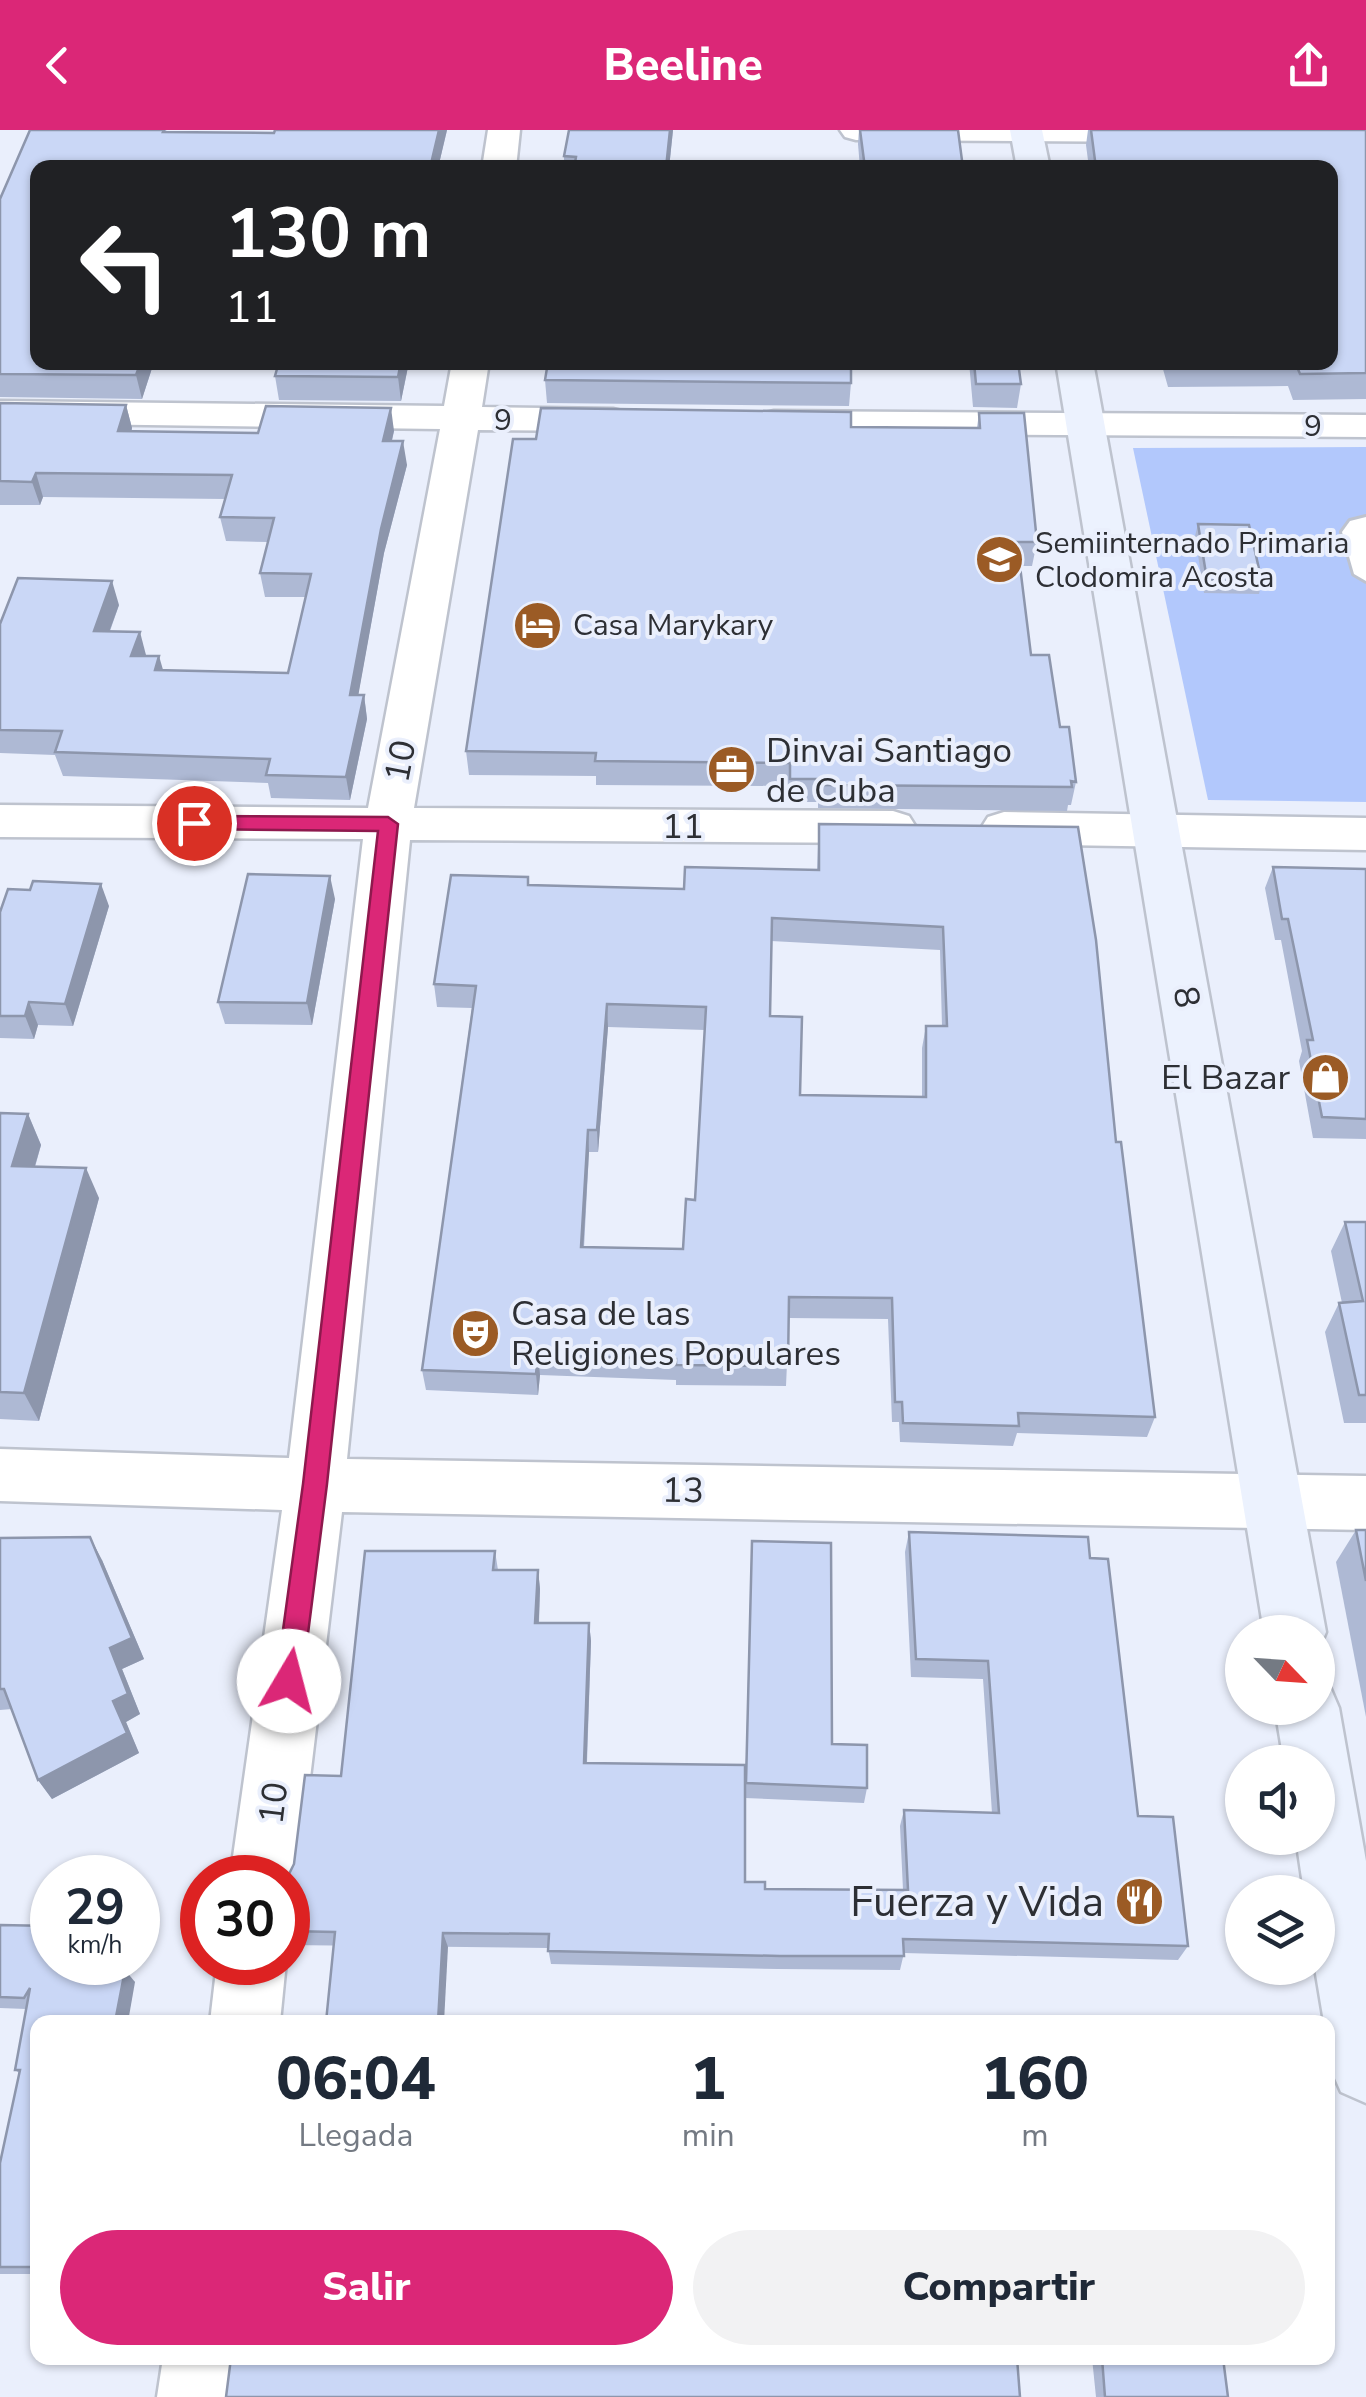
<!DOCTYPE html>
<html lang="es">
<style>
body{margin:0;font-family:"Nunito Sans",sans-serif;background:#f2f2f3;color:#1f2937;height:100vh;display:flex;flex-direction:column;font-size:38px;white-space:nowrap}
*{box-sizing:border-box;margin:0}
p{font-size:32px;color:#747a83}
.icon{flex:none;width:55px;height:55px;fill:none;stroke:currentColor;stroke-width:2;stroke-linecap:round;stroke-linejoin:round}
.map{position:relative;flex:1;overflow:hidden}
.details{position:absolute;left:30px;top:1885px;width:1305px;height:350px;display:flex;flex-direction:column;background:#fff;border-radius:20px;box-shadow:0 2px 8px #0004}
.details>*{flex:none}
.hud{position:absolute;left:30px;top:30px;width:1308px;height:210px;border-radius:20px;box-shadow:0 2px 8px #0004;background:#202124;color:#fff;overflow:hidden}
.needle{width:65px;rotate:115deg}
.controls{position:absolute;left:1225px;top:1485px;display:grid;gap:20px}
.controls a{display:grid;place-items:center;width:110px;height:110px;border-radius:50%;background:#fff;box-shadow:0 2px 8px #0004;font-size:50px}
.speed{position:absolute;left:30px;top:1725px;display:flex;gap:20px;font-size:50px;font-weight:700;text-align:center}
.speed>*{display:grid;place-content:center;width:130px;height:130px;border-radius:50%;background:#fff;box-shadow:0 2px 8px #0004;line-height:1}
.speed small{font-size:25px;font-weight:400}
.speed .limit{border:15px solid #d22;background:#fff;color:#111}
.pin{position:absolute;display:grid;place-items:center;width:85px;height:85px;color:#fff;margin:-42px;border:5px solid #fff;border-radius:50%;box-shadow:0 2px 10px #0007}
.me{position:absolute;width:110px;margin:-55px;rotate:8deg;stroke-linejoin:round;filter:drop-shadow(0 0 8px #0008)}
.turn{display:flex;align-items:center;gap:35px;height:210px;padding:0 30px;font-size:45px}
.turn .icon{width:130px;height:130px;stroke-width:2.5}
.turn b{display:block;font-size:70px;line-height:85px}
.eta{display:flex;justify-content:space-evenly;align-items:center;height:170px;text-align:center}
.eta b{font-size:60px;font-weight:800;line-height:70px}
.button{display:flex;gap:20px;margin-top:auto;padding:20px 30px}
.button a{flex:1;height:115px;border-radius:60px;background:#db2777;color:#fff;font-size:40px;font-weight:800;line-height:115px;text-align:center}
.button a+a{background:#f2f2f3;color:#1f2937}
header{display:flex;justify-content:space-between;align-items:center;height:130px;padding:0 30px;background:#db2777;color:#fff;font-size:45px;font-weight:800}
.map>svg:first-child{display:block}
</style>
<header><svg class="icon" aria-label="back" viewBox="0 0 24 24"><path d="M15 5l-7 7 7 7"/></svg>Beeline<svg class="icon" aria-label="share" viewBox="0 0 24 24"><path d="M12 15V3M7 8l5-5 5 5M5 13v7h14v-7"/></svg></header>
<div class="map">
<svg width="1366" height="2267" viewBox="0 0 1366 2267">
<rect width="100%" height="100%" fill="#eaeffc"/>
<path fill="#b2c8fc" d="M1366,317V672L1208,670L1133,318Z"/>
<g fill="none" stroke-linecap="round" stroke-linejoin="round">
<defs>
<path id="lane" d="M1366,387V451L1354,444L1342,402L1350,391Z"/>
<g id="street">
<path d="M488,0H520L516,38H482Z"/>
<path d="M840,0H1178L1179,2L1174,9L1163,12L856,10L845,7Z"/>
<path d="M452,232H489L482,277L613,279L626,282L632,290L626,298L613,301L478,300L414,678L893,681L909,686L916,697L909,708L893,713L410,710L347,1329L1366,1346V1400L342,1382L298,1748L288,1772V1748H230L282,1380L0,1371V1319L289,1328L363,709L0,707V675L368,678L440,299L0,293V271L444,276Z"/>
<path d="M774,281L1366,285V307L774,303L760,300L755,292L760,284Z"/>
<path d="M1004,682L1366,688V720L1004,714L988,709L981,698L988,687Z"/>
<path d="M217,1832H286L280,1892H210Z"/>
<path d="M163,2228H239L235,2267H157Z"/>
</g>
<g id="secondary">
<path d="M1010,0H1042L1050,38H1017Z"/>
<path d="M1056,232H1093L1326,1502L1318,1521V1502H1264Z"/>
<path d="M1318,1552L1330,1557L1339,1578L1366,1731V1973L1341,1962L1330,1937L1328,1892H1324L1315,1838L1318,1762H1304L1296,1708H1318V1632H1284L1275,1578H1318Z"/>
</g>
</defs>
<use href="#lane" stroke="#bec3ce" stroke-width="6"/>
<use href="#street" stroke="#bec3ce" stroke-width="5"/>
<use href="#secondary" stroke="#bec3ce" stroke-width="5"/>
<use href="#lane" fill="#fff" fill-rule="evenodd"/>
<use href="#street" fill="#fff" fill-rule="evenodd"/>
<use href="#secondary" fill="#ecf2fe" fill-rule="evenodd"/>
</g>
<g fill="#aeb9d4" fill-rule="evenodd">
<path d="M30,0H166L167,2L274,3L275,0H447L438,38H38V232H154L142,269L0,267V69Z"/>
<path d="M569,0H673L669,38H564V26Z"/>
<path d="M859,0H958L963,38H860L858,14Z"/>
<path d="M1088,0H1366V269L1293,270L1288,256L1168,257L1161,232H1330V38H1089L1086,15Z"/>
<path d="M279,232H409L401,271L279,270L275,246Z"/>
<path d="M969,232H1018L1021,254L1017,278L973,277Z"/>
<path d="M545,250L851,253L849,276L547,273Z"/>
<path d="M0,273L126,275L132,298V301L258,303L394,301L392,311L407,335L384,423L358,565H364L367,589L350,670L271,668L268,653L63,646L55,625L0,623V494L119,475L110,501L163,540L288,543L306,467H265L260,443L268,412L226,411L220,387L225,369L43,367L40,375H0Z"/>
<path d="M979,283L1037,412L1032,436H1020L1031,525L1060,597L1076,652L1071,675H1068L1067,681L818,678V672H789L788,656L596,655V646L469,645L466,621L536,309L851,297L977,298Z"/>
<path d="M1198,394L1262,452L1259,464L1204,463L1195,406Z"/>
<path d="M819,694L1078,697L1116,1012L1155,1287L1147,1307L1017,1303L1013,1316L900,1312L899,1292H892L888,1189L789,1188L786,1256L676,1255V1250L540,1245L538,1265L426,1260L422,1240L472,878L437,877L434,854L528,747L529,755L684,759L817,740ZM771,811L940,820L942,896H926L922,918V967L800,965L770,886ZM608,897L705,900L695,1070L683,1119L584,1118L589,1022H598Z"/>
<path d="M1273,737L1366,739V1009L1313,1008L1299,931L1302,921L1281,810H1275L1265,758Z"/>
<path d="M30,760L109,776L73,896L38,895L34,909L0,908V782Z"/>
<path d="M335,769L312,895L225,894L218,872Z"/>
<path d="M0,983L28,984L41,1015L35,1037L99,1068L39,1291L0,1289Z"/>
<path d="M1345,1092H1366V1293H1344L1325,1202L1339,1173H1342L1331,1121Z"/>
<path d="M1356,1400H1366V1587L1336,1432Z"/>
<path d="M909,1402L1090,1428L1138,1686L1188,1816L1178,1830L904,1823L900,1840L778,1839L551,1834L548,1818L288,1815L287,1748L341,1646L495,1421L498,1440H538L540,1459L539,1493H589L591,1511L587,1633L745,1752L765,1759L903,1760L900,1696L904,1680L992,1683L983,1549L911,1547L905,1422Z"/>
<path d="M0,1408L102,1430L144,1529L122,1539L140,1584L126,1592L139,1623L52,1669L38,1650L12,1579L0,1580Z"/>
<path d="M751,1429L832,1614L867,1658L864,1673L745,1668Z"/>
<path d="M0,1795L109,1839L135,1852L38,1892V2144H0V2033L19,1943L15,1940L26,1879L0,1878Z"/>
<path d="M1092,2228H1223L1228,2267H1096Z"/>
</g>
<g fill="#8d96ac">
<path d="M439,0H447L438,38H430Z"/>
<path d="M670,0H673L669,38H666Z"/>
<path d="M141,232H154L142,269L136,245Z"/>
<path d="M401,232H409L401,271L398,247Z"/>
<path d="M126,275L132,298L124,325L118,301Z"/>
<path d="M391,278L394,301L386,334L383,311Z"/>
<path d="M403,311L407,335L384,423L354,589L350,565L381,399Z"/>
<path d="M36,343L43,367L40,375L32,352Z"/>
<path d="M112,451L119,475L101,524L94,501Z"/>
<path d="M140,502L146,525L131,526Z"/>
<path d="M159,526L166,550L155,540Z"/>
<path d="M364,565L367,589L350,670L346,647Z"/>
<path d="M330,746L335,769L312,895L307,873Z"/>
<path d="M101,754L109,776L73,896L65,874Z"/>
<path d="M29,872L38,895L34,909L25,886Z"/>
<path d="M607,874L608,897L598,1022L597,1000Z"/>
<path d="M28,984L41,1015L26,1066L12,1036Z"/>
<path d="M588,1000L589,1022L582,1139L581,1117Z"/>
<path d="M86,1038L99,1068L39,1291L24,1263Z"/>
<path d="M538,1225L540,1245L538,1265L536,1244Z"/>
<path d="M90,1407L102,1430L144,1529L122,1539L140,1584L126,1592L139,1623L52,1669L38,1650L113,1571L110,1518Z"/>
<path d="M538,1440L540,1459L538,1511L535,1493Z"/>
<path d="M589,1493L591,1511L586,1650L584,1633Z"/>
<path d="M443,1803L448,1817L444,1892H438Z"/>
<path d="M97,1832H111L107,1851L96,1839Z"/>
<path d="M125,1840L135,1852L128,1892H115Z"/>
</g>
<g fill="#cad7f6" stroke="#8d96ac" stroke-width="2.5" fill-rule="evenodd">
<path d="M30,0H164L163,2L274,3L275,0H439L430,38H38V232H141L136,245L0,244V69Z"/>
<path d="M569,0H670L666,38H574L576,27L564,26Z"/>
<path d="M860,0H958L963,38H865Z"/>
<path d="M1091,0H1366V243L1300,244L1295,232H1330V38H1096Z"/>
<path d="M279,232H401L398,247L275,246Z"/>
<path d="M548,232H851V253L545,250Z"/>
<path d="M974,232H1018L1021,254H976Z"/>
<path d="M0,273L126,275L118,301L258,303L266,276L391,278L383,311H403L381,399L350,565H364L346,647L266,645L270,629L55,622L62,601L0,600V494L18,448L112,451L94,501L140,502L131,526H159L155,540L288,543L311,444L260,443L274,388L220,387L232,345L36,343L32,352L0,351Z"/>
<path d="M541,278L851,282V297L980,298L979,283H1024L1037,412H1017L1031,525H1049L1060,597H1069L1076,652L1071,651L1072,657L820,655V649H790V633L595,631L596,623L466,621L513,309H536Z"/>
<path d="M1198,394L1249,395L1262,452L1207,450Z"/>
<path d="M819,694L1078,697L1096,810L1116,1012H1121L1155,1287L1018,1283L1019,1296L903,1293L902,1272H895L892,1168L789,1167L788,1236L676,1235V1229L538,1225L536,1244L422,1240L476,856L434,854L451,745L528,747V755L684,759L685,737L819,740ZM772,788L943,797L947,896H926V967L800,965L802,887L770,886ZM607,874L706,877L695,1070L686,1069L683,1119L581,1117L588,1000H597Z"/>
<path d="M1273,737L1366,739V989L1322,987L1307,910H1313L1288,789H1282Z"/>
<path d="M248,744L330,746L307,873L218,872Z"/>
<path d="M33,751L101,754L65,874L29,872L25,886H0V782L8,759L30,760Z"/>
<path d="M0,983L28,984L12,1036L86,1038L24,1263L0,1262Z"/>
<path d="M1345,1092H1366V1265H1359L1339,1173L1363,1171Z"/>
<path d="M1356,1400H1366V1451Z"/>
<path d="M909,1402L1088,1407L1090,1428L1108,1429L1138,1686L1173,1687L1188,1816L903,1809L904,1826H780L548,1821L549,1804L443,1803L438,1892H326L335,1802L288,1801L287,1748L294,1734L305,1645L341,1646L365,1421H495L493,1440H538L535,1493H589L584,1633L745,1635V1752H765V1759L908,1760L904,1680L999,1683L988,1531L916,1529Z"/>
<path d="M90,1407L132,1508L110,1518L128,1564L113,1571L127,1603L38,1650L4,1559H0V1408Z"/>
<path d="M752,1411L831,1413L832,1614L867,1615V1658L746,1653Z"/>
<path d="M0,1795L52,1796V1832H97L96,1839L125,1840L115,1892H38V2137H0V2033L20,1940H15L30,1858L24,1868L0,1867Z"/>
<path d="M231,2228H1017L1020,2267H226Z"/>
<path d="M1102,2228H1223L1228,2267H1105Z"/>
</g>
<path fill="#db2777" stroke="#8e194d" stroke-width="2.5" d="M194,686L388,687L398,694L327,1354L302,1551L299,1560L289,1563L280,1560L276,1551L303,1354L378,701L194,699L184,693Z"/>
<defs>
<symbol id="school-disc" viewBox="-11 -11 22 22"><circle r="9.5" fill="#9b5b25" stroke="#eaeffc"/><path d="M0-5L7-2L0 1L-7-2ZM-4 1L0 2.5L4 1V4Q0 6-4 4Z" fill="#fff"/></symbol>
<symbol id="hotel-disc" viewBox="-11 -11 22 22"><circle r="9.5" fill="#9b5b25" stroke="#eaeffc"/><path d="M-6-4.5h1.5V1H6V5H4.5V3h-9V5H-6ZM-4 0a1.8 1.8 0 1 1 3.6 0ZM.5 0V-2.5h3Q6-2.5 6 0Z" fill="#fff"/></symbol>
<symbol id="office-disc" viewBox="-11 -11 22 22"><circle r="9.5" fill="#9b5b25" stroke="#eaeffc"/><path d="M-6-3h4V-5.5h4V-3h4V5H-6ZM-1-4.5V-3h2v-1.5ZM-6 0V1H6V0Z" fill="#fff"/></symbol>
<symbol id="shop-disc" viewBox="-11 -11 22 22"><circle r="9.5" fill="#9b5b25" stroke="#eaeffc"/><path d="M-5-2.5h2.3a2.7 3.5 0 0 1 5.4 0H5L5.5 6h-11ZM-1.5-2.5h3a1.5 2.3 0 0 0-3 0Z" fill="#fff"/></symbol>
<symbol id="theatre-disc" viewBox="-11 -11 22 22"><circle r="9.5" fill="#9b5b25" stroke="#eaeffc"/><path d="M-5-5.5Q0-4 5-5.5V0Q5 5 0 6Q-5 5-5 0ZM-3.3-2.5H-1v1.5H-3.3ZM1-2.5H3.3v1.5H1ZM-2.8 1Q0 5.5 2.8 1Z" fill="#fff"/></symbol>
<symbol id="restaurant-disc" viewBox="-11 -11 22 22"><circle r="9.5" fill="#9b5b25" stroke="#eaeffc"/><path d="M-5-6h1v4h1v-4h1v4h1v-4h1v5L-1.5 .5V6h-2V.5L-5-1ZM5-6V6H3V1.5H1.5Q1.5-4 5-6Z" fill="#fff"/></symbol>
</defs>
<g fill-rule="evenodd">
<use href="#school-disc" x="972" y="402" width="55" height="55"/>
<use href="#hotel-disc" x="510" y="468" width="55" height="55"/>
<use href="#office-disc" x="704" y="612" width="55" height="55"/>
<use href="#shop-disc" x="1298" y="920" width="55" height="55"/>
<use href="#theatre-disc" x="448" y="1176" width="55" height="55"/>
<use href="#restaurant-disc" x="1112" y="1744" width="55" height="55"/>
</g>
<g text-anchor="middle" stroke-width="8" stroke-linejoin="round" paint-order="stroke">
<g font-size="30" fill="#2d2f34" stroke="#eaeffc">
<text x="503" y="300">9</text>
<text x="1313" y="306">9</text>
</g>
<g font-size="30" fill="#2d2f34" stroke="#eaeffc" text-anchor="start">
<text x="1035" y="423">Semiinternado Primaria<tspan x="1035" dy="34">Clodomira Acosta</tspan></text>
<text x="573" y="505">Casa Marykary</text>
</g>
<g font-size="35" fill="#2d2f34" stroke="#eaeffc" text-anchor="start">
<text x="766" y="632">Dinvai Santiago<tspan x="766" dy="40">de Cuba</tspan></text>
<text x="1290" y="959" text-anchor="end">El Bazar</text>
<text x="511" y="1195">Casa de las<tspan x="511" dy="40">Religiones Populares</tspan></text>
</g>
<g font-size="35" fill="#2d2f34" stroke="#eaeffc">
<text transform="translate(400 631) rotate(-79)" y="12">10</text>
<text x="683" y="708">11</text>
<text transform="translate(1187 867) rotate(80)" y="12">8</text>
<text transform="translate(683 1360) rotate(1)" y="12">13</text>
<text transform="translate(273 1673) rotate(-83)" y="12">10</text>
</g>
<g font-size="42" fill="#2d2f34" stroke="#eaeffc" text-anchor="end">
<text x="1104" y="1786">Fuerza y Vida</text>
</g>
</g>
</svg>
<div class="controls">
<a><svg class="needle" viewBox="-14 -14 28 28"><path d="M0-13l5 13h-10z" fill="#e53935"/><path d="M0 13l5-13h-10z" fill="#747a83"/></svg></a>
<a><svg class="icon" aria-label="sound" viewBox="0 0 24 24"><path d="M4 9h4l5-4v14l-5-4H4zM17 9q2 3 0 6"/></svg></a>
<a><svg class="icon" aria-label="layers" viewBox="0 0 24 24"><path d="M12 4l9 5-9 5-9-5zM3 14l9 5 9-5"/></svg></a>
</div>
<div class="speed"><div>29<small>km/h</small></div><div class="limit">30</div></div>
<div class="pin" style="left:194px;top:693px;background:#d93025"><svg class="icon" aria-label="arrive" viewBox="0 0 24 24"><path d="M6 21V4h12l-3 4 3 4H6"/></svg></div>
<svg class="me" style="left:289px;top:1551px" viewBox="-20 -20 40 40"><circle r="19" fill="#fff"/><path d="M0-13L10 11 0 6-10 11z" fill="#db2777"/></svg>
<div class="hud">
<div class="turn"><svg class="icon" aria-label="left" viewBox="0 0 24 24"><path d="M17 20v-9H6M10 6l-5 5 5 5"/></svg><div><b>130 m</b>11</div></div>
</div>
<section class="details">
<div class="eta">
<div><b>06:04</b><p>Llegada</p></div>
<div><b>1</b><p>min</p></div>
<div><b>160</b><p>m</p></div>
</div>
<div class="button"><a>Salir</a><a>Compartir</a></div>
</section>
</div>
